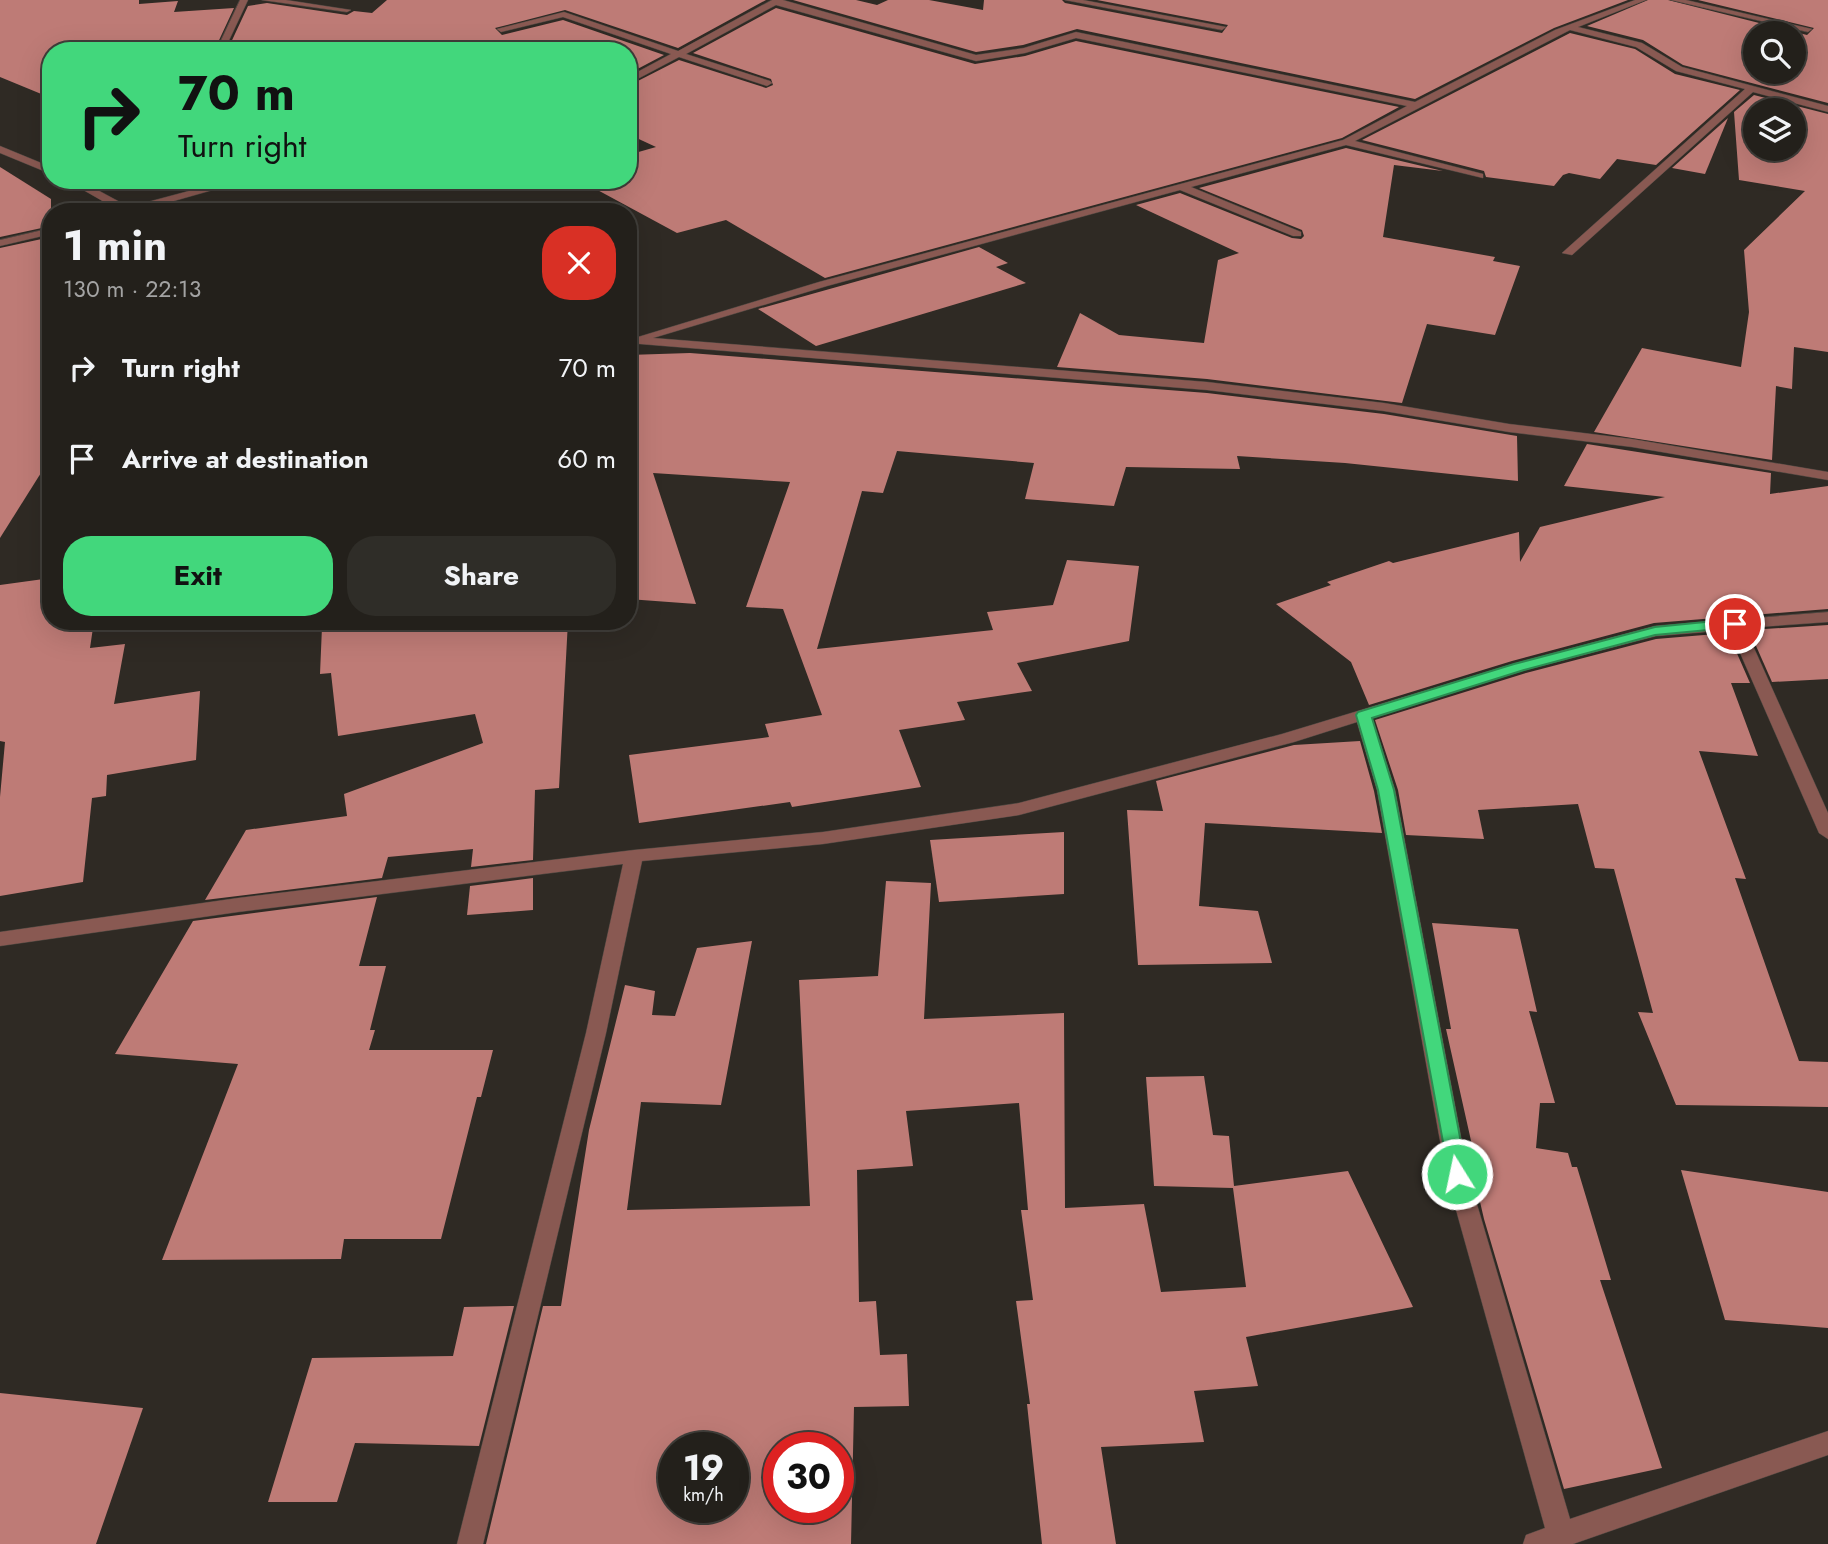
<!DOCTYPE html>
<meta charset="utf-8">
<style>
body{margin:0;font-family:Jost,sans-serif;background:#2f2d28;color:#f1f3f6;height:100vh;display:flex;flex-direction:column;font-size:26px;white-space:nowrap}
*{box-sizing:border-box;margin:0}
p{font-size:23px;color:#a3a3a3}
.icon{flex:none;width:38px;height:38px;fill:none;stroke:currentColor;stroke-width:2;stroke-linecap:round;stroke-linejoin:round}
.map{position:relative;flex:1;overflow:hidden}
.panel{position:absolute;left:42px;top:203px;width:595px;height:427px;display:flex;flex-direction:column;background:#23201b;border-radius:28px;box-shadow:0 7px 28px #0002,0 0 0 2px #403e3a}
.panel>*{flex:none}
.guide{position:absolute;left:42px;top:42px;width:595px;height:147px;border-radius:28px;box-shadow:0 7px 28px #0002,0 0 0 2px #403e3a;background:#42d77c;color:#111;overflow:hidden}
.fabs{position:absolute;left:1743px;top:21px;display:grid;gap:14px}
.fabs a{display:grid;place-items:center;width:63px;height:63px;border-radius:50%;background:#23201b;box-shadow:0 7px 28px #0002,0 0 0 2px #403e3a;font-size:35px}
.speed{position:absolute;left:658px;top:1432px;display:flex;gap:14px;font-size:35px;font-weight:700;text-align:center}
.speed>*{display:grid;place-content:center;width:91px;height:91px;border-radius:50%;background:#23201b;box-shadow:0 7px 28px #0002,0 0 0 2px #403e3a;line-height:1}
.speed small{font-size:18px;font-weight:400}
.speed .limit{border:10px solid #d22;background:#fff;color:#111}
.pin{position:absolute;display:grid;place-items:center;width:60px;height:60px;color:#fff;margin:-30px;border:4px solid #fff;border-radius:50%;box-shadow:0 2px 7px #0007}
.me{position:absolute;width:77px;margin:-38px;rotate:350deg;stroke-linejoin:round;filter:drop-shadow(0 0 5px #0008)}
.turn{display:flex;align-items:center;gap:24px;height:147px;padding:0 21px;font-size:32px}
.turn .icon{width:91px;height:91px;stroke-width:2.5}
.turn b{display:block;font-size:49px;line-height:60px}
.round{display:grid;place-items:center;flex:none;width:74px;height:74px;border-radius:28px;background:#2f2d28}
.overview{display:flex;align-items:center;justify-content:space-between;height:119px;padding:0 21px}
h1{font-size:42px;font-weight:700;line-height:52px}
.button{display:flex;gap:14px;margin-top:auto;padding:14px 21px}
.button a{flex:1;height:80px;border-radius:28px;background:#42d77c;color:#111;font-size:28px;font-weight:700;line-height:80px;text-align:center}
.button a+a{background:#2f2d28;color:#f1f3f6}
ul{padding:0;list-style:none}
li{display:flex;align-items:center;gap:21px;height:91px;padding:0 21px}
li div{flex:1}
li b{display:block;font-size:26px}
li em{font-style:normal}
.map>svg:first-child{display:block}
</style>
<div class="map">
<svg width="1828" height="1544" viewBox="0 0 1828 1544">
<rect width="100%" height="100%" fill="#2f2a24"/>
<g fill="#be7b76" fill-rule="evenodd">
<path d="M0,0H139V4L178,1L174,12L234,8L214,51H51V98L0,77Z"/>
<path d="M387,0H766L678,48L565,10L495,28L502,35L563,20L664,55L628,74V51H227L248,6L267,3L347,15L354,11L372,13Z"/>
<path d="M793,0H856L877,5L888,0H929L983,10L984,0H1062L1065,3L1222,33L1228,25L1097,0H1628L1554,28L1415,99L1077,29L1023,45L976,52Z"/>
<path d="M1648,0H1668L1807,35L1814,28L1698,0H1828V103L1683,65L1643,40L1587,26ZM1755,33H1794V72H1755Z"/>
<path d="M776,8L975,64L1025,56L1076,41L1399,107L1342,138L825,278L726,220L677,233L579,180H628V155L656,147L628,134V86L679,60L766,88L773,85L771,79L693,53Z"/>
<path d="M1570,33L1635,49L1675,74L1740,90L1656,165L1617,159L1600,179L1569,173L1563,175L1554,186L1486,177L1484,171L1362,140Z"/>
<path d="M1754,95L1828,114V352L1794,347L1792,389L1776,386L1772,460L1594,432L1642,348L1741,367L1749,312L1744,250L1805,191L1739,180L1734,112ZM1755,110H1794V149H1755Z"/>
<path d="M1728,118L1705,174L1672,168Z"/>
<path d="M1346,148L1443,171L1394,165L1383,237L1495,257L1493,261L1520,266L1495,335L1427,324L1402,403L1207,379L1057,367L1080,313L1119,335L1204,343L1218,260L1239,253L1136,205L1180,193L1292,238L1301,239L1304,236L1302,230L1199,188Z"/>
<path d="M0,167L51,199V226L0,237Z"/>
<path d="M51,237V457L0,538V248Z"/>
<path d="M979,247L1008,263L996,267L1026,283L816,346L758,309Z"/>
<path d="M690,353L1207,393L1384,414L1517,436L1518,481L1345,463L1237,456L1240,469L1126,467L1114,506L1025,499L1034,463L897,451L883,493L862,491L817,649L993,630L987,612L1053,605L1067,560L1139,566L1129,641L1017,663L1032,691L957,702L965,720L899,730L921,787L792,807L790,802L639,823L629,755L769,737L765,724L822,715L783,609L746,607L790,482L653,473L696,604L628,599V355Z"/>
<path d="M1587,444L1771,473L1770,494L1828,486V609L1654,623L1512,661L1369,705L1351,662L1276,604L1331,585L1327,582L1389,561L1393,563L1519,532L1520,562L1540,527L1665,497L1564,486Z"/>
<path d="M51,578V621H94L90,648L125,644L114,704L200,691L196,760L107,775L106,796L92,798L83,882L0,896V797L5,742L0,741V585Z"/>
<path d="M361,621H568L559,788L535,790L533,860L471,867L473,849L388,857L382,878L205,900L246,830L347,816L344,794L483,743L475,714L338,736L331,673L320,674L322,627Z"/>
<path d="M1828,625V679L1772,682L1749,630Z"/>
<path d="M1728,633L1750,683H1731L1758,756L1699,751L1746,879L1735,878L1799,1061L1828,1062V1107L1676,1105L1638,1012L1653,1013L1614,869L1595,868L1578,804L1478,810L1484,839L1406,835L1398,790L1375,720L1526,673L1656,639Z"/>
<path d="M1360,741L1374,791L1382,833L1205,823L1199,906L1258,911L1272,963L1138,965L1127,810L1163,811L1156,781L1294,745Z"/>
<path d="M1064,832V894L939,902L930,840Z"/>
<path d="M533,878V910L467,915L470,886Z"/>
<path d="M886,881L931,883L924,1019L1064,1013L1065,1208L1144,1204L1161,1292L1246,1287L1233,1188L1154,1186L1146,1077L1204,1076L1213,1135L1229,1136L1234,1186L1348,1171L1413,1307L1246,1337L1258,1386L1194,1391L1204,1442L1101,1447L1116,1544H1042L1027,1404H1030L1016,1301L1033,1300L1021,1210H1028L1019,1103L906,1111L913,1166L857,1170L859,1302L876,1301L880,1355L907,1354L909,1406L854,1407L851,1544H486L543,1306H561L589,1130L625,985L655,991L652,1015L675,1016L697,948L752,941L721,1105L641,1102L627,1210L810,1206L799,980L878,976ZM674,1447H733V1507H674ZM779,1447H838V1507H779Z"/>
<path d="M377,897L359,966H386L370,1030H375L369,1050H493L481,1097H477L441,1239H344L341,1259L162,1260L238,1064L115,1054L193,921Z"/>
<path d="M1432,923L1518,929L1537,1012L1529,1011L1555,1103H1540L1536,1148L1568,1153L1572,1167H1577L1611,1280H1600L1662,1468L1564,1489L1484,1219L1471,1163H1476L1446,1029H1451Z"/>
<path d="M1681,1170L1828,1192V1328L1725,1320Z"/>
<path d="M514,1306L479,1446L355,1443L337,1502H268L312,1358L453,1356L464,1307Z"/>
<path d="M0,1393L143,1408L96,1544H0Z"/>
</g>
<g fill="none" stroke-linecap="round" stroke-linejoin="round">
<defs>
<g id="street">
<path d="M240,0H248L224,51H216Z"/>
<path d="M262,0H286L351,10L347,12Z"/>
<path d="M772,0H783L976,55L1024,48L1076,32L1415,102L1555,30L1635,0H1646L1578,27L1642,43L1682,67L1828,106V112L1753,92L1572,255L1562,253L1745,89L1676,71L1636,47L1570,30L1355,141L1483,174V178L1346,145L1191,187L1301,232V236H1293L1180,190L827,286L653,338L1207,382L1384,403L1509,424L1632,439L1828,472V480L1632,447L1509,432L1384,411L1207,390L628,343V337H638L819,282L1343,140L1407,106L1076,38L1025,53L976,61L776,5L686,54L770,81L772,83L767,86L679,57L628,84V77L671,54L563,17L501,32L497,29L564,12L678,51Z"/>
<path d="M1065,0H1083L1226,27L1222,30Z"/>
<path d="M1671,0H1686L1812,29L1808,32Z"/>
<path d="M0,146L51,167V174L0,153Z"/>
<path d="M66,180H79L129,207L230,180H248L135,212H117L118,210Z"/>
<path d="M51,228V234L0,246V240Z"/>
<path d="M1828,612V622L1745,628L1828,813V839L1819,833L1730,630L1656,636L1525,670L1372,718L1395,790L1468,1174L1570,1519L1828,1431V1455L1573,1544H1523L1526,1535L1545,1528L1446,1174L1377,790L1357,722L1294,742L1019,815L823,844L642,861L606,1033L483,1544H457L586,1033L623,864L238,912L0,946V932L238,898L634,850L823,832L1019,803L1282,734L1513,664L1655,626Z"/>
</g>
</defs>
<use href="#street" stroke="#4c4741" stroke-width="1"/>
<use href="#street" fill="#895952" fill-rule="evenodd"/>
</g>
<path fill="#42d77c" stroke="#2b8c51" stroke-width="2" d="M1735,619L1740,620V627L1655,635L1524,670L1372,718L1394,790L1467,1174L1464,1180L1457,1182L1450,1180L1378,790L1356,715L1358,712L1514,664L1655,627Z"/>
</svg>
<div class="fabs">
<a><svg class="icon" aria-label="search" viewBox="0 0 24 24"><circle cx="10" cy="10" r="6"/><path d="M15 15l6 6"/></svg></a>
<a><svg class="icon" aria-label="layers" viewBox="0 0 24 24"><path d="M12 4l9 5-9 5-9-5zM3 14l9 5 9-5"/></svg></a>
</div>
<div class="speed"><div>19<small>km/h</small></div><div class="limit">30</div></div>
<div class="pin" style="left:1735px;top:624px;background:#d93025"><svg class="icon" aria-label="arrive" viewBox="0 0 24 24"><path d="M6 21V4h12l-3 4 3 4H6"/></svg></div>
<svg class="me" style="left:1457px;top:1174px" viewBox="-20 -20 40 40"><circle r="17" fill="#42d77c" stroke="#fff" stroke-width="3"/><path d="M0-11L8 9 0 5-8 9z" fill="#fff"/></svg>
<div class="guide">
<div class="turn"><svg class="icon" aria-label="right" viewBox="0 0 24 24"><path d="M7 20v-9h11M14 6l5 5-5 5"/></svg><div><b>70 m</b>Turn right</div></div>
</div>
<section class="panel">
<div class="overview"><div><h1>1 min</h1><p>130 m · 22:13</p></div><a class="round" style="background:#d93025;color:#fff"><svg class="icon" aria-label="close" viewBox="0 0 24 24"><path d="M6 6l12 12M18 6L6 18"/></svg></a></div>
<ul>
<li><svg class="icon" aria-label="right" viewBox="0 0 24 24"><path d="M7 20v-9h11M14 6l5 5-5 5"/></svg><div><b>Turn right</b></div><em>70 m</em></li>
<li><svg class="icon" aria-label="arrive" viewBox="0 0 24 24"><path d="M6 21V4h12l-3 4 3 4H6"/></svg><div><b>Arrive at destination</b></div><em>60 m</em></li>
</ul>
<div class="button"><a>Exit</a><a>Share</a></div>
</section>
</div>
